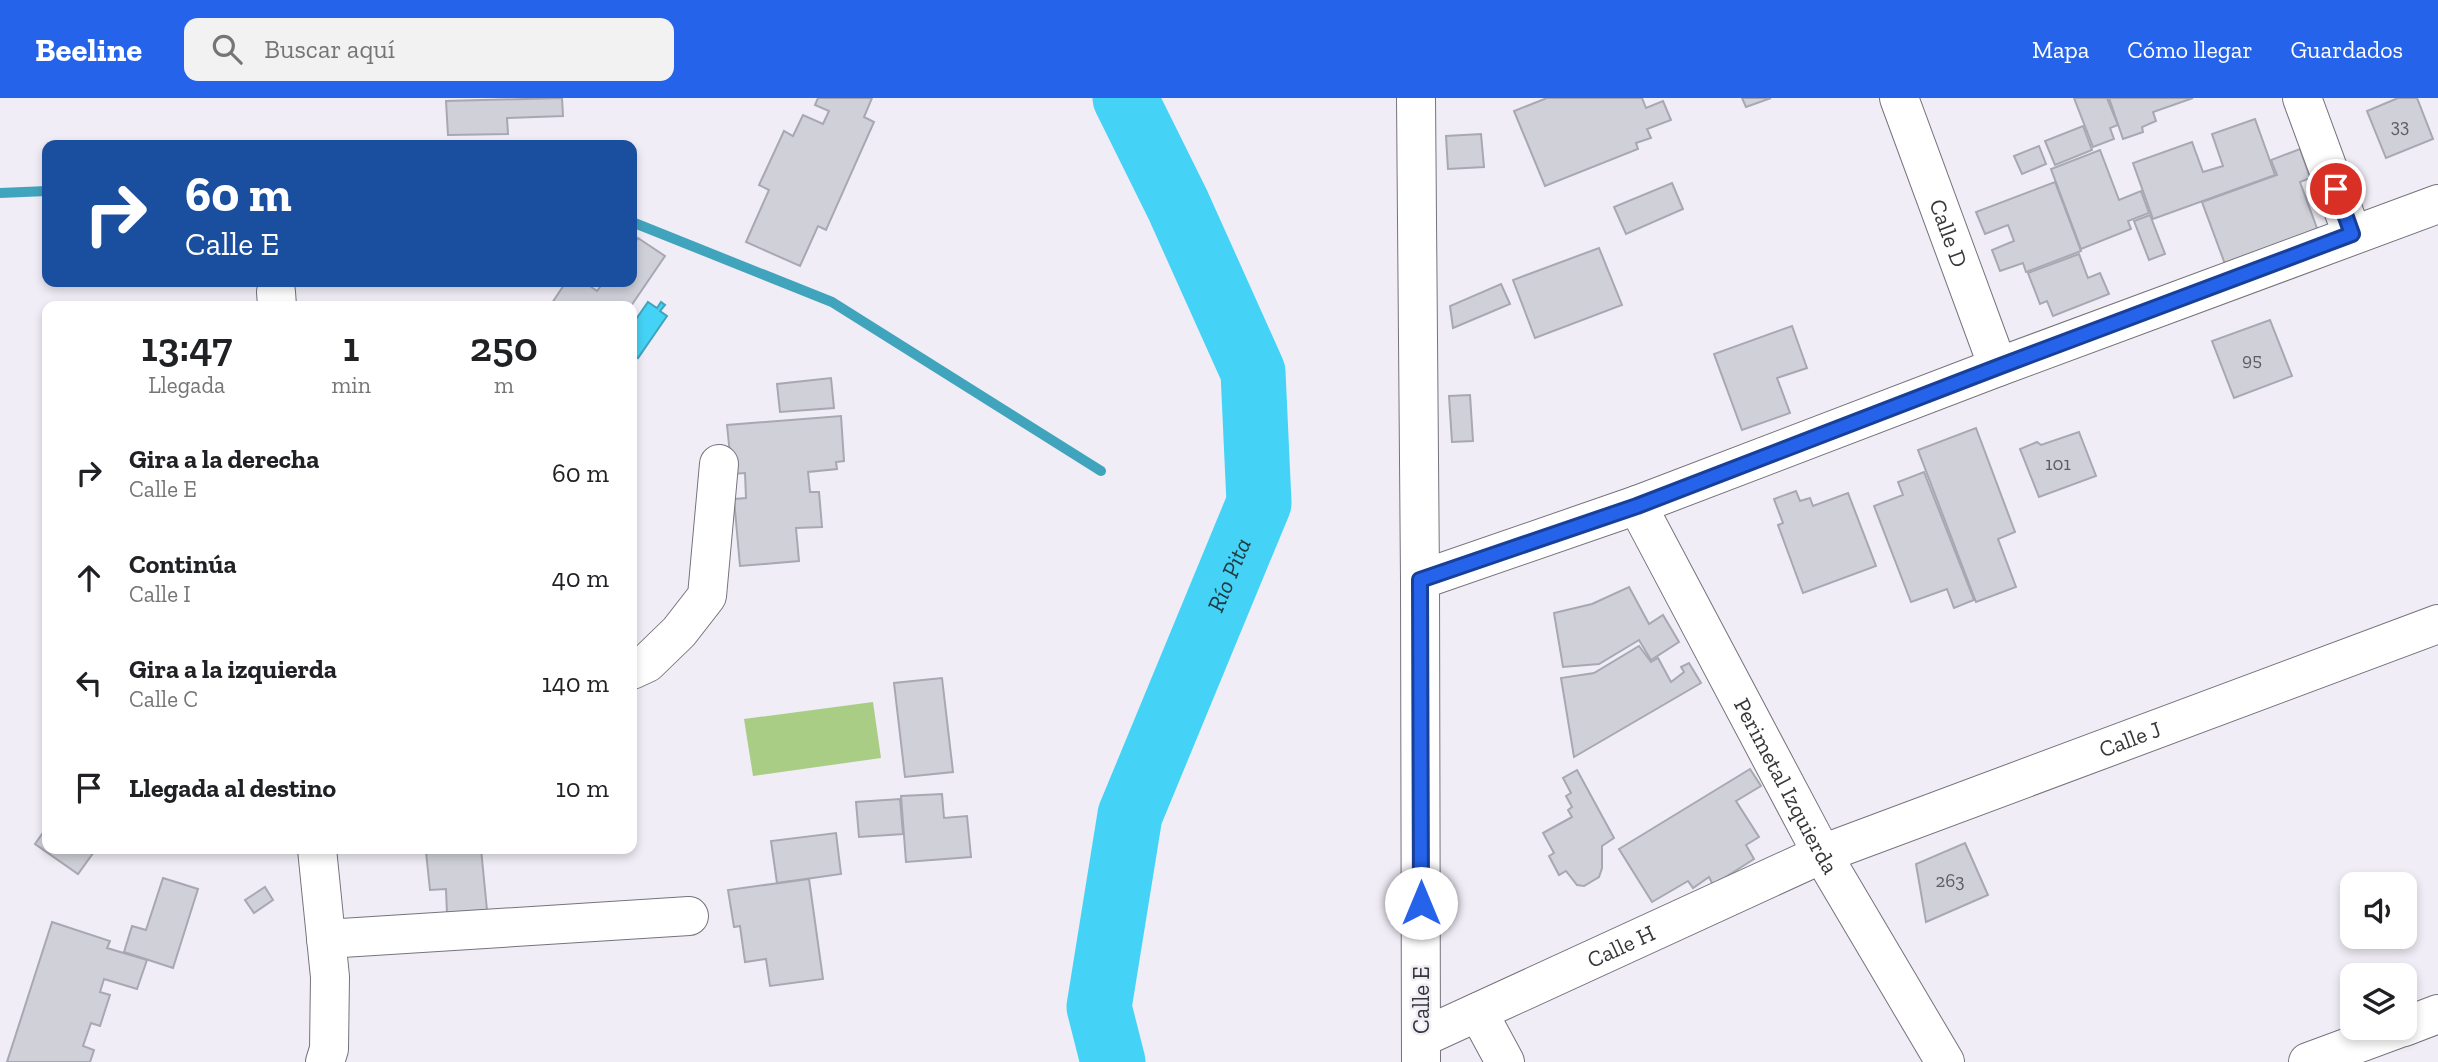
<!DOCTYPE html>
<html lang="es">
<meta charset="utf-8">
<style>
body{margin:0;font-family:"Zilla Slab",serif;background:#f2f2f2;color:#202124;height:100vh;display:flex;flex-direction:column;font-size:26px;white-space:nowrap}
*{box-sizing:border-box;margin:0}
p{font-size:23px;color:#757577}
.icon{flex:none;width:38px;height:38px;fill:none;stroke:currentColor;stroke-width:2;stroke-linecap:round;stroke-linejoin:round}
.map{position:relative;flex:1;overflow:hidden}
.side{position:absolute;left:42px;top:203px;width:595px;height:553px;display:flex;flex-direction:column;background:#fff;border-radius:14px;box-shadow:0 4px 10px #0003}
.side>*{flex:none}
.top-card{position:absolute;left:42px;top:42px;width:595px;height:147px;border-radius:14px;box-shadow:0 4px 10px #0003;background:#1a4fa0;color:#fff;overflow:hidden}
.tools{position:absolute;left:2340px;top:774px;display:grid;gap:14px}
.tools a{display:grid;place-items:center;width:77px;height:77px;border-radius:14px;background:#fff;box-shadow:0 4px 10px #0003;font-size:35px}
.pin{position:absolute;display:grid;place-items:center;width:60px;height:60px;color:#fff;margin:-30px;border:4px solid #fff;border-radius:50%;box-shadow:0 2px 7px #0007}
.me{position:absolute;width:77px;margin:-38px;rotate:0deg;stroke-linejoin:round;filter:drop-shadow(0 0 5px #0008)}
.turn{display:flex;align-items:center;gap:24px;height:147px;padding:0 28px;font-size:32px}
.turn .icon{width:91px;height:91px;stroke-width:2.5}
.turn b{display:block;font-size:49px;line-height:60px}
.eta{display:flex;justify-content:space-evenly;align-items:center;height:119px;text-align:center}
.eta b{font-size:42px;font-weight:600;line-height:49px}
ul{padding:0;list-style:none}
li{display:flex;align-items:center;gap:21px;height:105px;padding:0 28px}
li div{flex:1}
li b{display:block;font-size:26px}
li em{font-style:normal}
header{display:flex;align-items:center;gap:42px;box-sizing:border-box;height:98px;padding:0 35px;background:#2563eb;color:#fff}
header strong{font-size:33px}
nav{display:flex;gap:38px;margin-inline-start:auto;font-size:24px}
.search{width:490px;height:63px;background:#f2f2f2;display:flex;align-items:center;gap:18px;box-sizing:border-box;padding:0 24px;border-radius:14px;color:#757577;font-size:26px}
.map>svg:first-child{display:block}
</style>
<header>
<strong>Beeline</strong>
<div class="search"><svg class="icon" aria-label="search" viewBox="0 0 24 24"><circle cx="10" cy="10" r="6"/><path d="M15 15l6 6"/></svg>Buscar aquí</div>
<nav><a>Mapa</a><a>Cómo llegar</a><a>Guardados</a></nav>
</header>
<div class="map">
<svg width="2438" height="964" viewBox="0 0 2438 964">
<rect width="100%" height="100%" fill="#f0edf6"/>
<path fill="#aacd85" d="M873,604L881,660L753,678L744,621Z"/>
<path fill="#44d3f6" stroke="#40a4bd" stroke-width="2" d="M648,204L657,210L661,204L665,207L660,213L667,218L638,260L632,256V227Z"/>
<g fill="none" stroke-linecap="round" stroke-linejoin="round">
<g stroke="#40a4bd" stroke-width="10">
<path d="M0,95L47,93"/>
<path d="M632,124L832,204L1101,373"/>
</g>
<path stroke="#44d3f6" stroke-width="65" id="s1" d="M1113,964L1099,909L1130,717L1259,405L1253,274L1178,107L1125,0"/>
</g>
<g fill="#d0d0d9" stroke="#a7a8b1" stroke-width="2">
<path d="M562,0L563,18L507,20L508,36L448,37L446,3Z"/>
<path d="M818,0H872L864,19L874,24L826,132L818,128L800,168L746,144L769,92L759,87L784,33L793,38L803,17L823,26L829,13L815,7Z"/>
<path d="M1547,0H1642L1646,10L1663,3L1671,22L1647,31L1651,40L1636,45L1638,51L1545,88L1514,13Z"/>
<path d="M1742,0H1771L1746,9Z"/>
<path d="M2074,0H2107L2118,27L2110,30L2114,41L2093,49Z"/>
<path d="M2109,0H2193L2153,14L2156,23L2142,29L2143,34L2123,41Z"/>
<path d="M2398,0H2417L2433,41L2386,60L2367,13Z"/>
<path d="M2255,21L2275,77L2153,121L2133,65L2192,44L2203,74L2223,68L2212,36Z"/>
<path d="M2083,28L2092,52L2055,67L2045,43Z"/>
<path d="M1481,36L1484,69L1448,71L1446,38Z"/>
<path d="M2039,48L2046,66L2022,76L2014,58Z"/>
<path d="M2300,51L2310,80L2300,84L2318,133L2225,166L2202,104L2277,77L2271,62Z"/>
<path d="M2100,52L2119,102L2141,93L2149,115L2128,123L2131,131L2081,151L2051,71Z"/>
<path d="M2055,84L2081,153L2026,174L2023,165L2000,173L1992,152L2014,143L2008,127L1985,136L1976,114Z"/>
<path d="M1672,85L1683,111L1626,136L1614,109Z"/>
<path d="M2150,117L2165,156L2149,162L2134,123Z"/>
<path d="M638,140L665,158L631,208H557L552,205L566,184H584L597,193L604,184H632V149Z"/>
<path d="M1599,150L1622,207L1535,240L1513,182Z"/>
<path d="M2079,156L2088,180L2100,175L2109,196L2053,218L2047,203L2040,206L2028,175Z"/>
<path d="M1501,186L1510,206L1453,230L1450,208Z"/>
<path d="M2270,222L2292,278L2234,300L2212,243Z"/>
<path d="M1792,228L1807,270L1777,280L1790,315L1742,332L1714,256Z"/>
<path d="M831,280L834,310L780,314L777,286Z"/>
<path d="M1470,297L1473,343L1452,344L1449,298Z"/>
<path d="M841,318L844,363L836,364L837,371L808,374L810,394H819L822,429L796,430L799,463L740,468L734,401L746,400L745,375L732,376L727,327Z"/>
<path d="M1976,330L2015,434L1998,441L2016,489L1976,504L1918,352Z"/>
<path d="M2079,334L2096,378L2039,399L2020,351L2037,344L2041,347Z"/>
<path d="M1924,374L1974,502L1954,510L1947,491L1911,504L1874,408L1903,397L1898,384Z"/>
<path d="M1796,393L1800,403L1810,400L1813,408L1848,395L1876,468L1803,495L1778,427L1783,425L1774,401Z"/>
<path d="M1629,489L1649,526L1663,517L1679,544L1651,562L1639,542L1599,566L1563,569L1554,515L1592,506Z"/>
<path d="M1639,548L1651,564L1658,560L1671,584L1684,574L1681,569L1689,565L1701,585L1574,659L1561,580L1594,575Z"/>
<path d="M942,580L953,674L905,679L894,585Z"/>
<path d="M1750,671L1761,688L1736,703L1759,739L1746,747L1754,761L1713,787L1709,779L1693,790L1688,783L1652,804L1619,751Z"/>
<path d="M1577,672L1614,740L1602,748V770L1599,779L1584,788L1577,787L1566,773L1559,777L1549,758L1554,755L1543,735L1572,719L1568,712L1572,709L1566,698L1571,695L1563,680Z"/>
<path d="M942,696L944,720L967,718L971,759L906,764L901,698Z"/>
<path d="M900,701L903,736L859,739L856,704Z"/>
<path d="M47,729V751H96L78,776L35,746Z"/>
<path d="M836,735L841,776L777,785L771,743Z"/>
<path d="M1965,745L1988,797L1926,824L1916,766Z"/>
<path d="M464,751H481L487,812L447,816L446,791L430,792L426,754Z"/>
<path d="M163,780L198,791L173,870L124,854L132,828L146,832Z"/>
<path d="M809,781L823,881L770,888L766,861L745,864L740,828L734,829L728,792Z"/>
<path d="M265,789L273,802L254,815L245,802Z"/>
<path d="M52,824L110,843L107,850L147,862L137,891L104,881L100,894L110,897L100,928L91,925L83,948L94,952L90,964H7Z"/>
</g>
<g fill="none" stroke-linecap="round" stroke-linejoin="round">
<defs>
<g id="minor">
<path d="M1416,0L1420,482"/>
<path id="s2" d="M1899,0L1998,269"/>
<path d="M2302,0L2352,136"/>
<path d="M276,194L277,208"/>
<path id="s3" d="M1637,407L1822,756L1945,964"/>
<path d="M632,572L647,565L679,534L707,498L719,366"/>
<path d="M317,751L330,879L329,951L325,964"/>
<path d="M326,841L689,818"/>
<path d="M1478,914L1505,964"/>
<path d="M2404,929L2438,916"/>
<path id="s4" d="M1421,940L1822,756L2438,526"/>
<path d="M1421,964L1420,482L1637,407L1998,269L2438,106"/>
<path d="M2308,964L2403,929"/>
</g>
</defs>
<use href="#minor" stroke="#76737c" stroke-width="40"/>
<use href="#minor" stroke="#fff" stroke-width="38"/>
</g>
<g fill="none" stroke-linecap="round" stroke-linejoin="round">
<defs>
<path id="route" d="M1421,805L1420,482L1637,408L1998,269L2352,136L2336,91"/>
</defs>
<use href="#route" stroke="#184099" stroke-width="18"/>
<use href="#route" stroke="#2563eb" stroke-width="12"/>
</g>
<g text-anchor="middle" stroke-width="5" stroke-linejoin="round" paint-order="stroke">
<g font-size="19" fill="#5d5c61">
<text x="2400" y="34">33</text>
<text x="2252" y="268">95</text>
<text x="2058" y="372">101</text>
<text x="1950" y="789">263</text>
</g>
<g font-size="23" fill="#373639" stroke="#f0edf6">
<text dy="8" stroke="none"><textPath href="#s2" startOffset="144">Calle D</textPath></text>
<text dy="8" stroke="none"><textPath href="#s4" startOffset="770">Calle J</textPath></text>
<text dy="8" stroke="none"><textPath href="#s3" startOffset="318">Perimetal Izquierda</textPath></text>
<text dy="8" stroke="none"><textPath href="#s4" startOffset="220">Calle H</textPath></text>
<text transform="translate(1421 902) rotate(-90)" y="8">Calle E</text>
</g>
<g font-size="24" font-style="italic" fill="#223a41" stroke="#f0edf6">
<text dy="8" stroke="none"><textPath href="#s1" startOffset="511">Río Pita</textPath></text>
</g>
</g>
</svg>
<div class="tools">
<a><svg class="icon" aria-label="sound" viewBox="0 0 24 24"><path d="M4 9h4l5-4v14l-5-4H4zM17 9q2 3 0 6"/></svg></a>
<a><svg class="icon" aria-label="layers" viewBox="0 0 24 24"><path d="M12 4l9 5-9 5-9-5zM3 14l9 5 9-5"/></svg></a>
</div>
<div class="pin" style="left:2336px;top:91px;background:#d93025"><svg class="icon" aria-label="arrive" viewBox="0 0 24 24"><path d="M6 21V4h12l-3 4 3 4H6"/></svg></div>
<svg class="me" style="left:1421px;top:805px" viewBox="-20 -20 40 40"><circle r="19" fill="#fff"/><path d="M0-13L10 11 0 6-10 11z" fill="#2563eb"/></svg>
<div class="top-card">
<div class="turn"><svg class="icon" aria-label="right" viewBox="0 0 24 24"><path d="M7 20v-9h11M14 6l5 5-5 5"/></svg><div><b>60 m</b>Calle E</div></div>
</div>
<section class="side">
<div class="eta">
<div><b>13:47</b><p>Llegada</p></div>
<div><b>1</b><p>min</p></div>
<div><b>250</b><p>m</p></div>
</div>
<ul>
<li><svg class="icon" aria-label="right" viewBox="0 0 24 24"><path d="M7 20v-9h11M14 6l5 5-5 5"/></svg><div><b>Gira a la derecha</b><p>Calle E</p></div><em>60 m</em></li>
<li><svg class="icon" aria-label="ahead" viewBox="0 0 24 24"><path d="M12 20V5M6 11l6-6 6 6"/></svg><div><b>Continúa</b><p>Calle I</p></div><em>40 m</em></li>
<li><svg class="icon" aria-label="left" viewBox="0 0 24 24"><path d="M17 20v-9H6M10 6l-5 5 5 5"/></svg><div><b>Gira a la izquierda</b><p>Calle C</p></div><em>140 m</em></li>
<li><svg class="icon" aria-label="arrive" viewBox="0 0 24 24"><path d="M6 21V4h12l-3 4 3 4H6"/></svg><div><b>Llegada al destino</b></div><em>10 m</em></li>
</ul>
</section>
</div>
